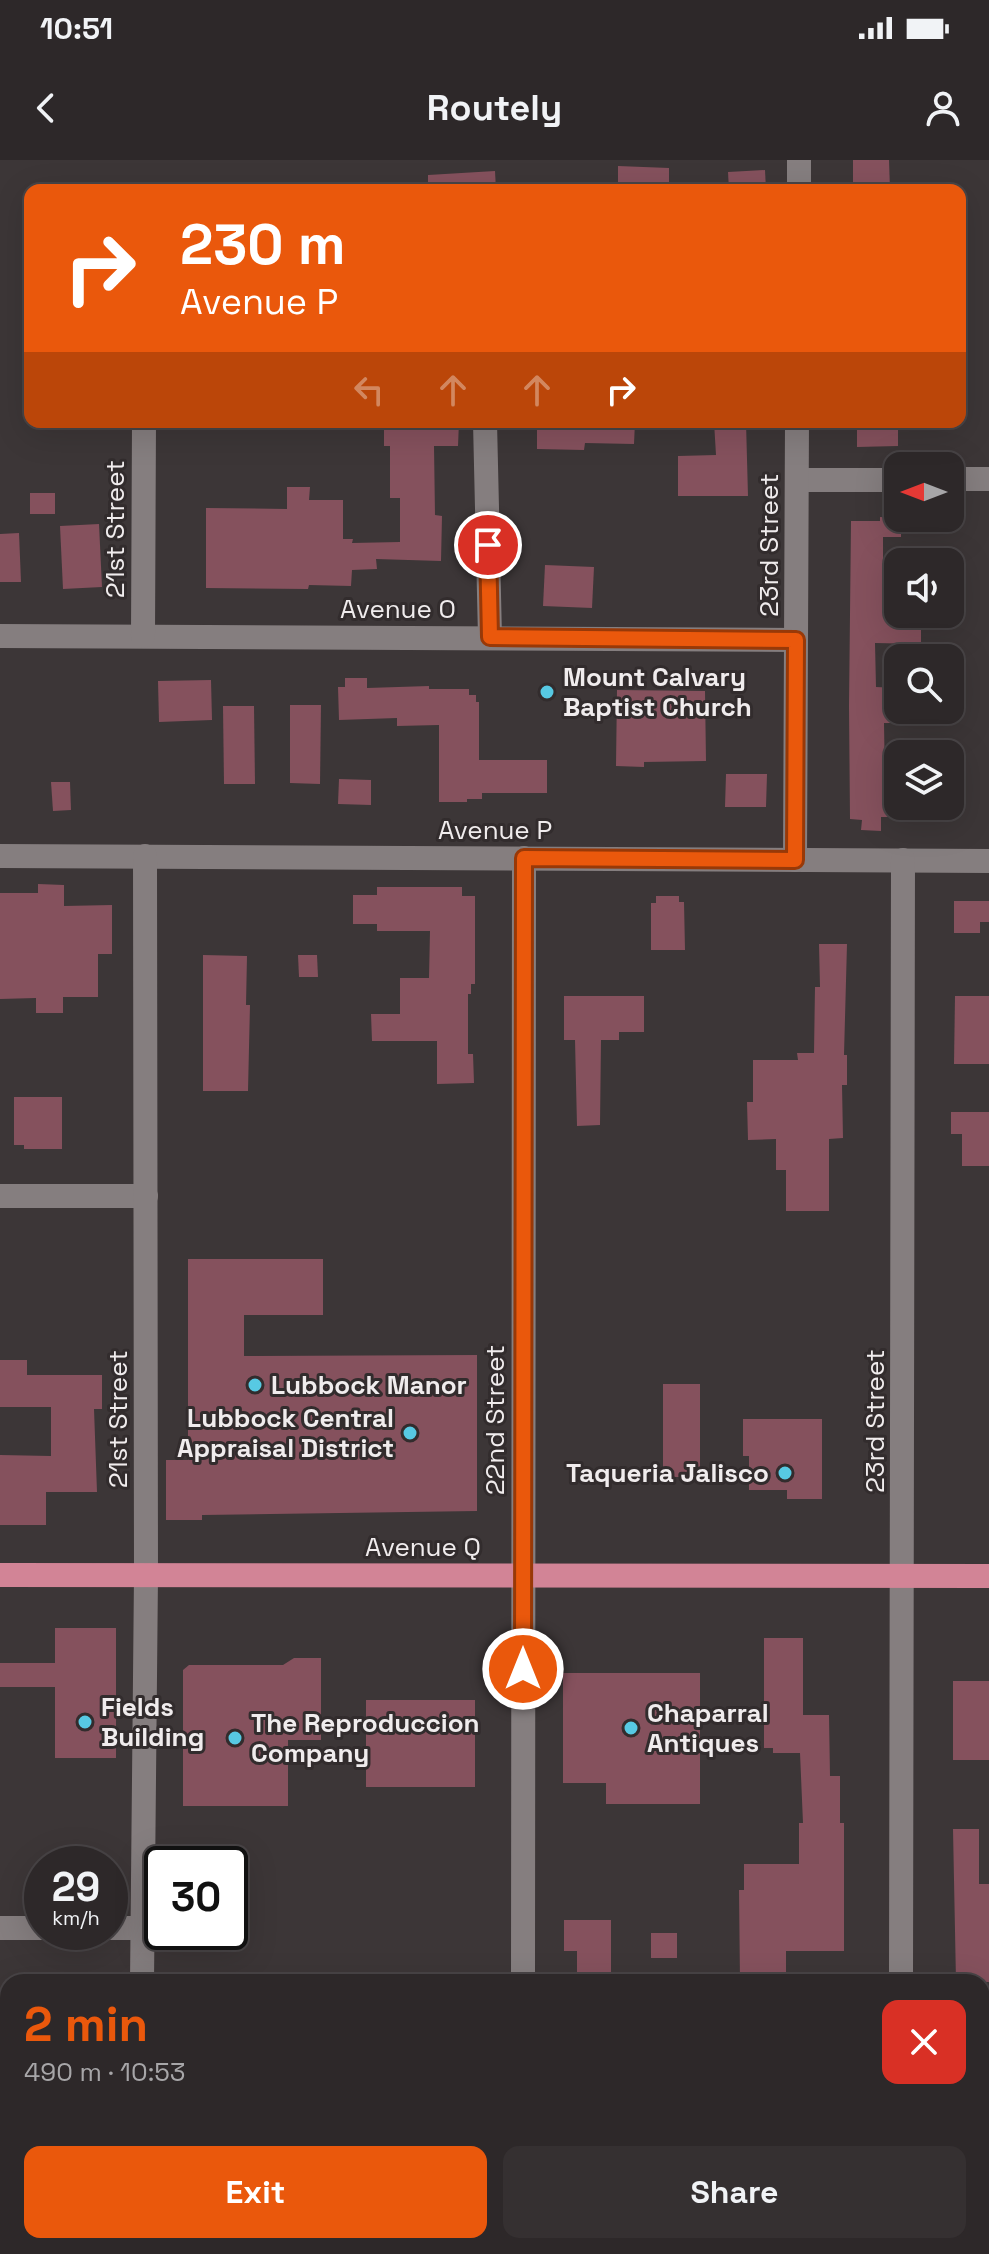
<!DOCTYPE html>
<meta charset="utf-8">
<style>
body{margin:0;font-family:"Space Grotesk",sans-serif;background:#353031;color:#f1f3f6;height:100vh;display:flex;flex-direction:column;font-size:30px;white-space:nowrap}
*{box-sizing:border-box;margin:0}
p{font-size:26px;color:#a7a6a8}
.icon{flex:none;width:44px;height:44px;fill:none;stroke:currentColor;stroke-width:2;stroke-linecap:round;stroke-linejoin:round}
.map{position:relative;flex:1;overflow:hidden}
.drawer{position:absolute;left:0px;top:1814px;width:990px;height:280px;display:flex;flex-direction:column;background:#2d2829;border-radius:24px 24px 0 0;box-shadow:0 8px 32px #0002,0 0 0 2px #484446}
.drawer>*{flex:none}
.top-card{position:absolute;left:24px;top:24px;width:942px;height:244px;border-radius:16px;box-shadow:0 8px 32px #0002,0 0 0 2px #484446;background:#ea580c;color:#fff;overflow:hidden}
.needle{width:52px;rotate:270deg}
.tools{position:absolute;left:884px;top:292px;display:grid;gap:16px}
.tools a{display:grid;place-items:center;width:80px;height:80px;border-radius:16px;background:#2d2829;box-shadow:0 8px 32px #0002,0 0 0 2px #484446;font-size:40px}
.speed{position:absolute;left:24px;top:1686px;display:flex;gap:16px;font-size:40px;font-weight:700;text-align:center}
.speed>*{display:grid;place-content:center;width:104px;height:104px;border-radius:50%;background:#2d2829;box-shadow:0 8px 32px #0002,0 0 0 2px #484446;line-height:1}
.speed small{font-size:20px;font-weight:400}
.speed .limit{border:4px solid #111;border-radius:12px;background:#fff;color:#111}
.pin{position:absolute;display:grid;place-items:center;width:68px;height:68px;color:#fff;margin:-34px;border:4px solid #fff;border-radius:50%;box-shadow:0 2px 8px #0007}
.me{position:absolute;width:88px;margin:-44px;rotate:0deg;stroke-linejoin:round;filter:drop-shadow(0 0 6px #0008)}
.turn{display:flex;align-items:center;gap:28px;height:168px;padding:0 24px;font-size:36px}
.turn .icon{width:104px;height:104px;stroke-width:2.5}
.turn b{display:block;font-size:56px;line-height:68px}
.lanes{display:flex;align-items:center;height:76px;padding:0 24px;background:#0003;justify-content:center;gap:40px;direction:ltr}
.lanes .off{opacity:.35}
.round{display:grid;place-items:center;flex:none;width:84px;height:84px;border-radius:16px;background:#353031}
.summary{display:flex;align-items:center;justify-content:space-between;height:136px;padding:0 24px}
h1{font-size:48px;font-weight:700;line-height:60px;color:#ea580c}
.cta{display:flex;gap:16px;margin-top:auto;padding:16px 24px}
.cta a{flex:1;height:92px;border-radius:16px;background:#ea580c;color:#fff;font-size:32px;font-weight:700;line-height:92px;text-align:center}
.cta a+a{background:#353031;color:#f1f3f6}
.status{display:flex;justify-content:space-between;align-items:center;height:56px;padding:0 40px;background:#2d2829;direction:ltr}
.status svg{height:22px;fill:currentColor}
header{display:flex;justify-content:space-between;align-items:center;height:104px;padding:0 24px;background:#2d2829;font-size:36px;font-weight:700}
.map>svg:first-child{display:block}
</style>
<div class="status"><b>10:51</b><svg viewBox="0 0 49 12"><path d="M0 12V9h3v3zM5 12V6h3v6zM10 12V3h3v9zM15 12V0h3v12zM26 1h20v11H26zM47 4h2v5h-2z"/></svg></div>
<header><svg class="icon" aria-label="back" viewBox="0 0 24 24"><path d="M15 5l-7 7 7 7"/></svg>Routely<svg class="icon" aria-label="person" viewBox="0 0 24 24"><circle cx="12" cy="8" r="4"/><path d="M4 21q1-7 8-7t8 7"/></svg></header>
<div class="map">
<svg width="989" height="2094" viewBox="0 0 989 2094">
<rect width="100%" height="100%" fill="#3c3637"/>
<g fill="#85515d">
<path d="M853,0H889L890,30H853Z"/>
<path d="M618,6L669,8V30H618Z"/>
<path d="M765,10L766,30H729L728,12Z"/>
<path d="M495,11L496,30H428V15Z"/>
<path d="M384,262H459L458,286H434L435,355L442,356L441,401L376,399L377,409L352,410L351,426L309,425L308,429L206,428V348L287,349V327H310L309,340H343V379H353L352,383L400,382V338H390V286H384Z"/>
<path d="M537,262H635L634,284L585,283L584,290L537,289Z"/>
<path d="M714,262H746L748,336H678V296L716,295Z"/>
<path d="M857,262H898V286L857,287Z"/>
<rect x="30" y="333" width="25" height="21"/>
<path d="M880,357L901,358V377H883V442H898V454H921V484L875,483L876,527L898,528V563H884L885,626L896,627L895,657H881V671L861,670L862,660L850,659L849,546L851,361H880Z"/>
<path d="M99,364L102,427L63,429L60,366Z"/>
<path d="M19,373L21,422H0V374Z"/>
<path d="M545,405L594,407L592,448L543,446Z"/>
<path d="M345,518H367V528L429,526V529H469V535H476V542H479V600H547V633H482V639H467V642H439V565L397,566V558L339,560L338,527H345Z"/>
<path d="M211,520L212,560L159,562L158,521Z"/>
<path d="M617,530L705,531L706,601L644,602V607L616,606Z"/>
<path d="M290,545H321L320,624L290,623Z"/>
<path d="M223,546H254L255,624H224Z"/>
<path d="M726,614H767L766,647H725Z"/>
<path d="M339,619L371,620V645L338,644Z"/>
<path d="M51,622H70L71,650L53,651Z"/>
<path d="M38,724L64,725V746L112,745V794H98V837H63V853H36V838L0,839V733H38Z"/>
<path d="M377,727H462V736H475V824H471V834H468V894H473L474,923L437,924V881H372L371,854H400V818H429L430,771H377V764H353V735H377Z"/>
<path d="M656,736H679V742H684L685,790H651V743H656Z"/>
<path d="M954,741H989V762H980V773H954Z"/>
<path d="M819,784H847L844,895H847V925H842L843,978L829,979V1051H786V1010H776V979L748,980L747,942H753V900H798L797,893H814L815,827H820Z"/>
<path d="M203,795L247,796L246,845H250L248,931H203Z"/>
<path d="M298,795H317L318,817H299Z"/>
<path d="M564,836H644V872H619V880H601L600,965L577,966L575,880H564Z"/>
<path d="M955,836H989V904H954Z"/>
<path d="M14,937H62V989H24V985H14Z"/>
<path d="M951,952H989V1006H962V974H951Z"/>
<path d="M188,1099H323V1155H244V1196L477,1195V1351L202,1355V1360H166V1300H188Z"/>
<path d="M0,1200H27V1215H102V1249H94L97,1332H46V1365H0V1295L51,1296V1247H0Z"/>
<rect x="663" y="1224" width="37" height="93"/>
<path d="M743,1259H822V1339H787V1330H749V1296H743Z"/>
<path d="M55,1468H116V1598H55V1527H0V1503H55Z"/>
<path d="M764,1478H803V1555H829L830,1616H840V1663H844V1791H786V1822H740L739,1730H744V1704H799V1663H803L800,1593H773V1588H764Z"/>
<path d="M294,1498H321V1580H288V1646H183V1510L189,1505H283Z"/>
<path d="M563,1513H700V1644H606V1623H563Z"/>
<rect x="953" y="1521" width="36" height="79"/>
<rect x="366" y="1540" width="109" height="87"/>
<path d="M953,1669H979V1724H989V1822H956Z"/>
<path d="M564,1760H611V1822H577V1791H564Z"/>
<rect x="651" y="1773" width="26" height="25"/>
</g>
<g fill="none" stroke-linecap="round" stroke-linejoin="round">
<g stroke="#857e7f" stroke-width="24">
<path d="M799,30V0"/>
<path d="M485,262L490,477"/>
<path d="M950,319H989"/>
<path d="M797,320H898"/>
<path d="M0,476L796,480"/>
<path d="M143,476L144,262"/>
<path d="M0,696L989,701"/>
<path d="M795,700L797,262"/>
<path d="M0,1036H146"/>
<path d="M0,1768H42"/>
<path d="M110,1768H142"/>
<path d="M142,1822L146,1415L145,696"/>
<path d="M523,1822L524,698"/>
<path d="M901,1822L903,700"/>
<path d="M523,2086V2094"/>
<path d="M142,2094V2086"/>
<path d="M900,2094V2086"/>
</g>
<path stroke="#d28496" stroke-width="24" d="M0,1415L989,1416"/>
</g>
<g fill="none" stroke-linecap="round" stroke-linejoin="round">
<defs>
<path id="route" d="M488,385L490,477L796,480L795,700L524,698L523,1509"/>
</defs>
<use href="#route" stroke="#983908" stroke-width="20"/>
<use href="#route" stroke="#ea580c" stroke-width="14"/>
</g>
<g fill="#57c9e3" stroke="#322c2d" stroke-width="3">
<circle cx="547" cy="532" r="8"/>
<circle cx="255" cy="1225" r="8"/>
<circle cx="410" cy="1273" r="8"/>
<circle cx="785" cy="1313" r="8"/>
<circle cx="85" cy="1562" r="8"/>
<circle cx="631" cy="1568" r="8"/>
<circle cx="235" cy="1578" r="8"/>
</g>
<g text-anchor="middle" stroke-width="6" stroke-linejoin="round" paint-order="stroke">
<g font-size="26" fill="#f0eced" stroke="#322c2d">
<text transform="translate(115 369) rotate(-90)" y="9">21st Street</text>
<text transform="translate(769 385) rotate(-90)" y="9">23rd Street</text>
<text x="398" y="458">Avenue O</text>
<text x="495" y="679">Avenue P</text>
<text transform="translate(118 1259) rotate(-90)" y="9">21st Street</text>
<text transform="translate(495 1260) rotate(-90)" y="9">22nd Street</text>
<text transform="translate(875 1261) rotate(-90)" y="9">23rd Street</text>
<text x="423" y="1396">Avenue Q</text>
</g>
<g font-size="26" font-weight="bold" fill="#f0eced" stroke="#322c2d" text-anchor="start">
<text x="563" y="526">Mount Calvary<tspan x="563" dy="30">Baptist Church</tspan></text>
<text x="271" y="1234">Lubbock Manor</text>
<text x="394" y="1267" text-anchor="end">Lubbock Central<tspan x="394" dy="30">Appraisal District</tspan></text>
<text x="769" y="1322" text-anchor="end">Taqueria Jalisco</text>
<text x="101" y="1556">Fields<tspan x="101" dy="30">Building</tspan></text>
<text x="647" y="1562">Chaparral<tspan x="647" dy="30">Antiques</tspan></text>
<text x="251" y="1572">The Reproduccion<tspan x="251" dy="30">Company</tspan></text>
</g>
</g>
</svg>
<div class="tools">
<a><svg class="needle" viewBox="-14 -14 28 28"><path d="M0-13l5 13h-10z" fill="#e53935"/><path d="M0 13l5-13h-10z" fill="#a7a6a8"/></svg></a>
<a><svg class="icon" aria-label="sound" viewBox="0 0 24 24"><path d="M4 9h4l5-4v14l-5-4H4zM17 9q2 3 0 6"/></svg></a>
<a><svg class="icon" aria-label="search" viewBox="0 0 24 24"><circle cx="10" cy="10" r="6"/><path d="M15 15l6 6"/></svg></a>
<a><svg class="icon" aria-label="layers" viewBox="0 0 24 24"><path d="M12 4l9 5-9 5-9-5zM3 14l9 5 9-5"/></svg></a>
</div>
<div class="speed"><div>29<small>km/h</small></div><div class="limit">30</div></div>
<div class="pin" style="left:488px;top:385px;background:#d93025"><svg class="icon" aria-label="arrive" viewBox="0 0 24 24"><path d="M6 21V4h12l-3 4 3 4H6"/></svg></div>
<svg class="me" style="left:523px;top:1509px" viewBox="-20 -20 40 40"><circle r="17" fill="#ea580c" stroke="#fff" stroke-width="3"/><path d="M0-11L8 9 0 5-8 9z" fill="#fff"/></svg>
<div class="top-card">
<div class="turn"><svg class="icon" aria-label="right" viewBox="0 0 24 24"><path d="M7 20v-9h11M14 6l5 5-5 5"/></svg><div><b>230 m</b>Avenue P</div></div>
<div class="lanes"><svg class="icon off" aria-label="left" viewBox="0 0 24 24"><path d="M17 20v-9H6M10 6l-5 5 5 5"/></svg><svg class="icon off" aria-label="ahead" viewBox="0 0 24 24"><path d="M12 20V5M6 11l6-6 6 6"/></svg><svg class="icon off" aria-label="ahead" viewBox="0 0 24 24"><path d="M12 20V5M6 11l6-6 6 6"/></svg><svg class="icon" aria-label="right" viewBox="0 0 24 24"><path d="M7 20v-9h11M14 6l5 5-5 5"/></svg></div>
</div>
<section class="drawer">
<div class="summary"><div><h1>2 min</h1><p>490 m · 10:53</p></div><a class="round" style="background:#d93025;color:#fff"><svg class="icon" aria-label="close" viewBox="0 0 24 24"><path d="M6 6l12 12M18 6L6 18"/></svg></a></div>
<div class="cta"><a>Exit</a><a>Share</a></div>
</section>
</div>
